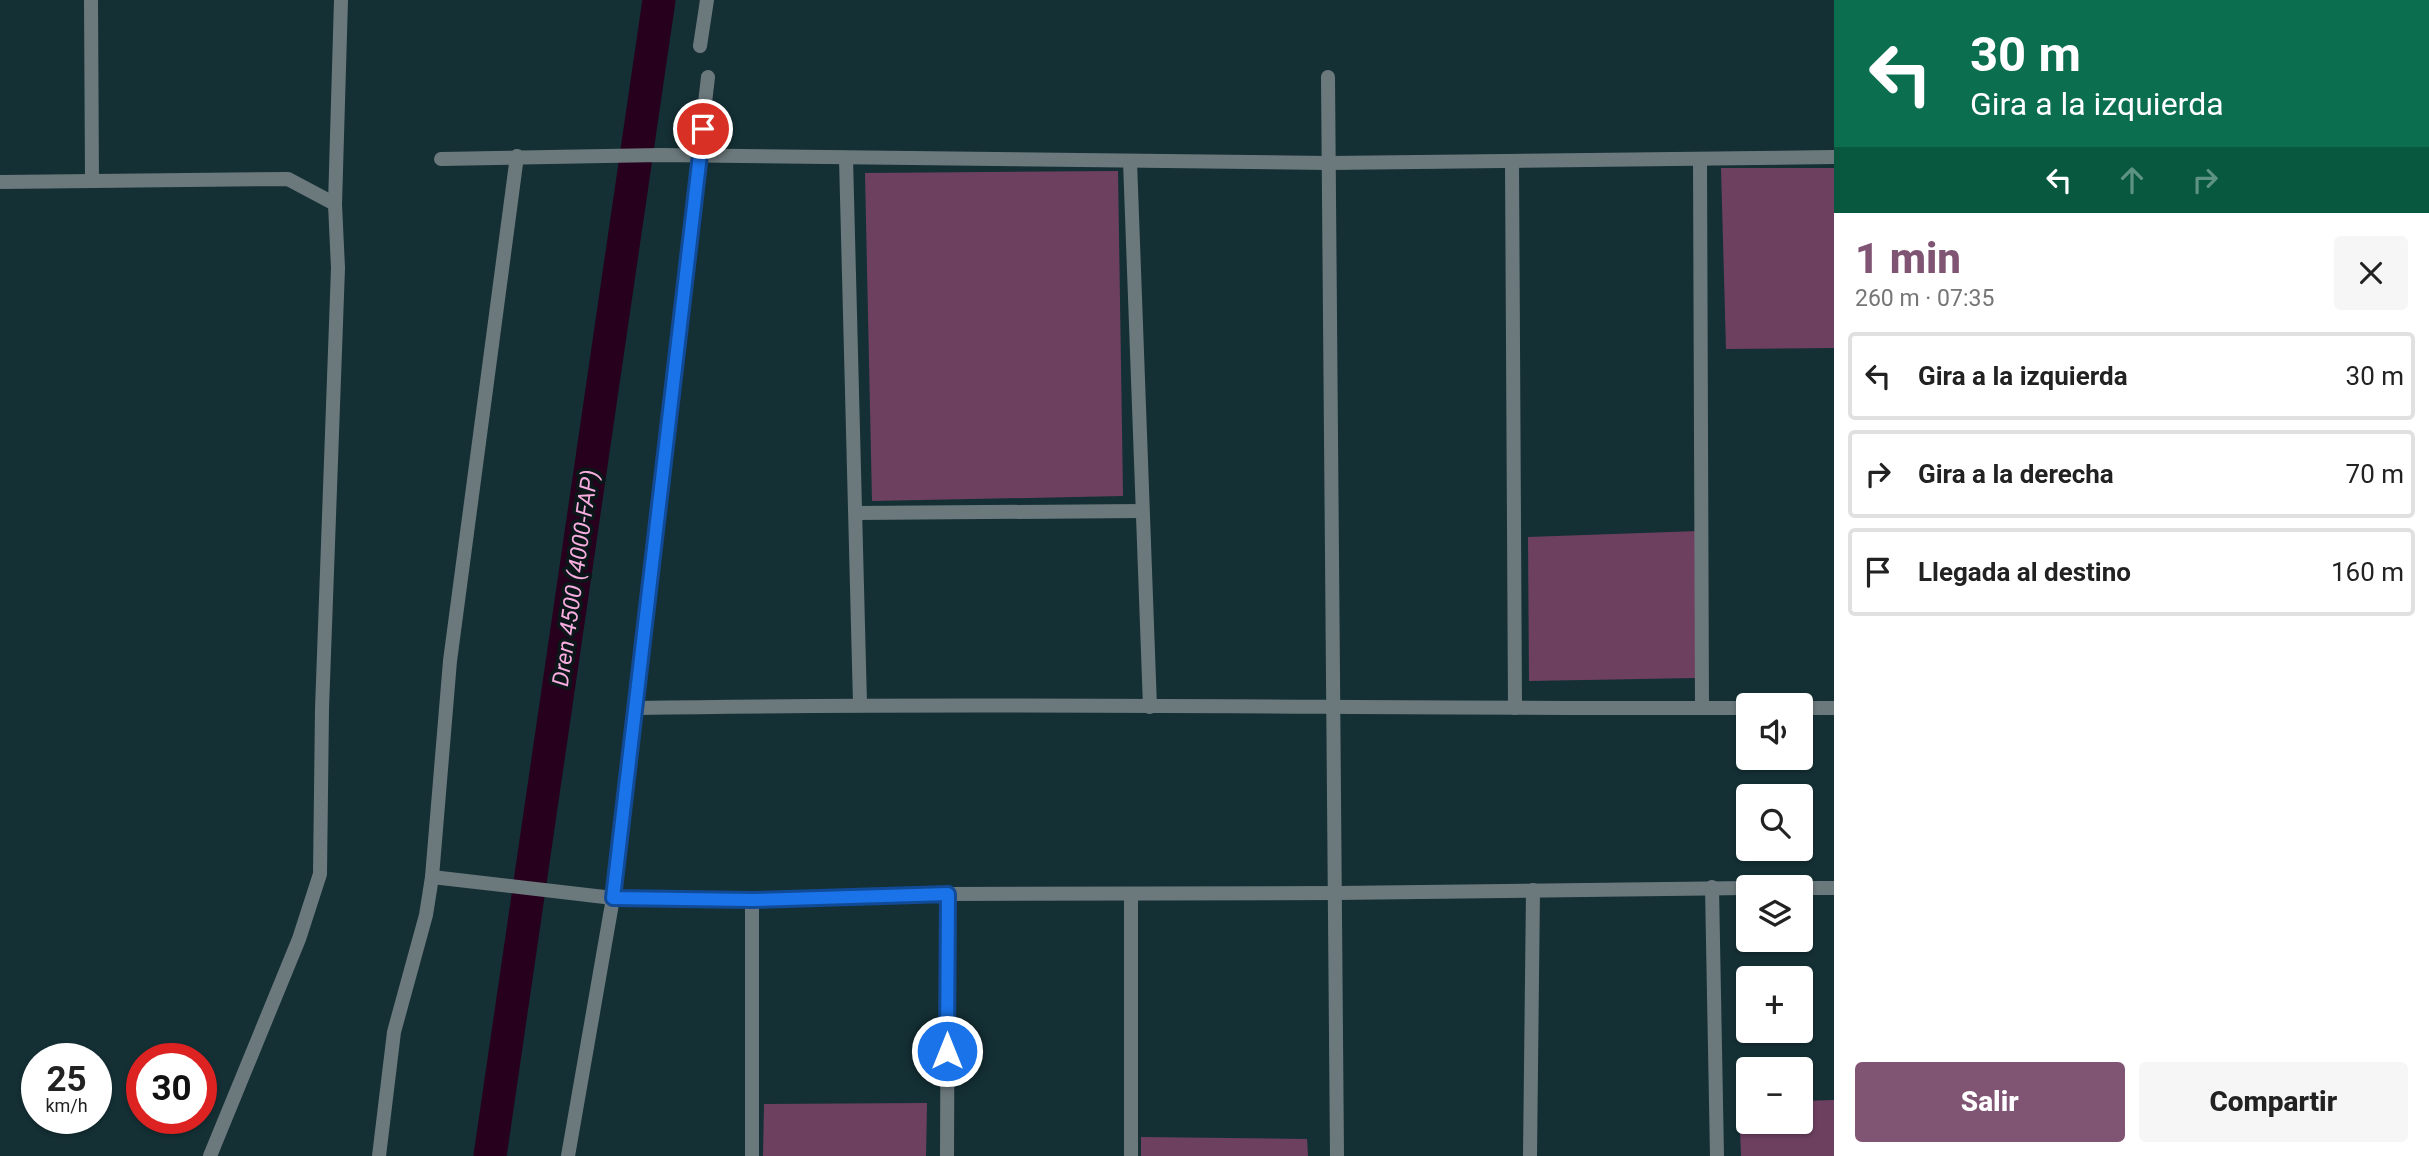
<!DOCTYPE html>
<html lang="es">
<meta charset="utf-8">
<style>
body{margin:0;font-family:Roboto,sans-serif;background:#f6f6f6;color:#222;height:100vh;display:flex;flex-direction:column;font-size:26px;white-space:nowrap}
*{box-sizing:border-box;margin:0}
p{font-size:23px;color:#767676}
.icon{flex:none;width:38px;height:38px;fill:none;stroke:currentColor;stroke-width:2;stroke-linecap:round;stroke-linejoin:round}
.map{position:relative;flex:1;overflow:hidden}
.side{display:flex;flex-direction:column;background:#fff;width:595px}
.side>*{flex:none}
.banner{background:#0b6e4f;color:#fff;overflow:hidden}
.fabs{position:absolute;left:1736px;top:693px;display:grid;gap:14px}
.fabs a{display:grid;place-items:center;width:77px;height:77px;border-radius:7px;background:#fff;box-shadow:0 2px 5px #0004;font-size:35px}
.speed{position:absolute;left:21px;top:1043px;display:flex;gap:14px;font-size:35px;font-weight:700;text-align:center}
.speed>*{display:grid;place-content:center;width:91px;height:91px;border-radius:50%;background:#fff;box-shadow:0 2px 5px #0004;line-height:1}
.speed small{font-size:18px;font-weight:400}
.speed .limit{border:10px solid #d22;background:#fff;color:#111}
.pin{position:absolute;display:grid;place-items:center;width:60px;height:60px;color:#fff;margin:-30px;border:4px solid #fff;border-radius:50%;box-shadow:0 2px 7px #0007}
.me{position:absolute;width:77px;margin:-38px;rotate:0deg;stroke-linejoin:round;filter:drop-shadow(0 0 5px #0008)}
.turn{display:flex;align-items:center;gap:24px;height:147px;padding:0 21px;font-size:32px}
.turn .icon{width:91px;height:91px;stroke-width:2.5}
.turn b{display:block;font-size:49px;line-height:60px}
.lanes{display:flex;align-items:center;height:66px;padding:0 21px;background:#0003;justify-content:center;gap:35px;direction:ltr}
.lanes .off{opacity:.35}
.round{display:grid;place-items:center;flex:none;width:74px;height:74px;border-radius:7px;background:#f6f6f6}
.headline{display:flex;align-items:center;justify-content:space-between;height:119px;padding:0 21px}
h1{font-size:42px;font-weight:800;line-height:52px;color:#805473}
.button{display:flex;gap:14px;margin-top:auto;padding:14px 21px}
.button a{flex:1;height:80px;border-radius:7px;background:#805473;color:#fff;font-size:28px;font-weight:800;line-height:80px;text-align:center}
.button a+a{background:#f6f6f6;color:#222}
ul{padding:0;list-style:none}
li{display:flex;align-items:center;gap:21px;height:88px;margin:0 14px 10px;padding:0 7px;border:4px solid #e0e0e0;border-radius:7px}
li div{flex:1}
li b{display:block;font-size:26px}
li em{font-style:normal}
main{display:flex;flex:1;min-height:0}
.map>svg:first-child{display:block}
</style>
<main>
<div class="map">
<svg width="1834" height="1156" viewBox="0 0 1834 1156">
<rect width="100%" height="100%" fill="#143035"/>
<g fill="#6e4060">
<path d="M1721,168H1834V348L1726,349Z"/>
<path d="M1118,171L1123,496L872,501L865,173Z"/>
<path d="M1699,531L1695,678L1529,681L1528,537Z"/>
<path d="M1834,1100V1156H1741L1739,1102H1748V1122H1801V1101Z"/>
<path d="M927,1103L926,1156H763L764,1104Z"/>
<path d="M1141,1137L1307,1139L1308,1156H1141Z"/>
</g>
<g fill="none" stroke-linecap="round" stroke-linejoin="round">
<path stroke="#26001d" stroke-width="33" d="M490,1156L659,0"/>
<g stroke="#6c797c" stroke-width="14">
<path d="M91,0L92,181"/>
<path d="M700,46L707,0"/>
<path d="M1328,77L1337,1156"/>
<path d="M846,158L860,704"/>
<path d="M441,159L661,155L1329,163L1834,157"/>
<path d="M1700,159L1702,708"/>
<path d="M1130,161L1150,707"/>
<path d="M1512,161L1515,708"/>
<path d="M0,182L288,179L335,204"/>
<path d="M856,513L1142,511"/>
<path d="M637,708C1007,702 1378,709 1748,708"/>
<path d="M1801,708H1834"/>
<path d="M432,877L613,898L752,900L948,894L1337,893L1748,888"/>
<path d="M1712,887L1717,1156"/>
<path d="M1801,888H1834"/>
<path d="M1131,895V1156"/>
<path d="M752,900V1156"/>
<path d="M210,1156L299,939L320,874L322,709L338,268L335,204L341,0"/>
<path d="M379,1156L394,1032L426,915L432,877L450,661L517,156"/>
<path d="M568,1156L613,898L708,77"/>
<path d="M947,1156L948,894"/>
<path d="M1530,1156L1533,890"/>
</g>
</g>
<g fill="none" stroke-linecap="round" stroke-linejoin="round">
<defs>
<path id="route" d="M703,129L613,898L752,900L948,894L947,1051"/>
</defs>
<use href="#route" stroke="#114b97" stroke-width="18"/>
<use href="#route" stroke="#1a73e8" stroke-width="12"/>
</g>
<g text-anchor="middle" stroke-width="7" stroke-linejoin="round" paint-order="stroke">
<g font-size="23" font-style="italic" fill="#f7addf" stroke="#0a1618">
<text transform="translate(575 578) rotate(-82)" y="8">Dren 4500 (4000-FAP)</text>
</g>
</g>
</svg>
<div class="fabs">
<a><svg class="icon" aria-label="sound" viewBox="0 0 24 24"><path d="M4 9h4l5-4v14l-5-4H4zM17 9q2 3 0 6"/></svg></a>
<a><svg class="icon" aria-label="search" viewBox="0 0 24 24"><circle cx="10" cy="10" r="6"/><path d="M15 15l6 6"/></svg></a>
<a><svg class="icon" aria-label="layers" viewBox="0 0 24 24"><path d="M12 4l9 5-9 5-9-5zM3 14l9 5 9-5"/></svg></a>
<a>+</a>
<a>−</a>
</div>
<div class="speed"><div>25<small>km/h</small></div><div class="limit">30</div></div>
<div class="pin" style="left:703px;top:129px;background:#d93025"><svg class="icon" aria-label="arrive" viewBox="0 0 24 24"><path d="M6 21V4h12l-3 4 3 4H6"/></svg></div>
<svg class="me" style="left:947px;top:1051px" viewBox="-20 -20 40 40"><circle r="17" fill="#1a73e8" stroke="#fff" stroke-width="3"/><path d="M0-11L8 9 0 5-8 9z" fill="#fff"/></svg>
</div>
<section class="side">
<div class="banner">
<div class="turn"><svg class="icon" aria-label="left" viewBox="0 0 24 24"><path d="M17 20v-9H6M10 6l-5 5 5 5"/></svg><div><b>30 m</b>Gira a la izquierda</div></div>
<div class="lanes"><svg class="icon" aria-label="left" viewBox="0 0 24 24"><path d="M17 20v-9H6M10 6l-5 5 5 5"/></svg><svg class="icon off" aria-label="ahead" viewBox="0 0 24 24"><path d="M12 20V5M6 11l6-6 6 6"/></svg><svg class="icon off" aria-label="right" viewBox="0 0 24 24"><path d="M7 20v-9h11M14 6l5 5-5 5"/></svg></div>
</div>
<div class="headline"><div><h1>1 min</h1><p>260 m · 07:35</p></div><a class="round"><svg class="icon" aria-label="close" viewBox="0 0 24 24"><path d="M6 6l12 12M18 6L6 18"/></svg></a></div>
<ul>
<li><svg class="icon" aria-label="left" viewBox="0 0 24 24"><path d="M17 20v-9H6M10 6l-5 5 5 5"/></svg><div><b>Gira a la izquierda</b></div><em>30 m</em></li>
<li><svg class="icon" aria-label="right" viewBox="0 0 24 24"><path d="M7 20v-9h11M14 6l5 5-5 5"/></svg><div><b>Gira a la derecha</b></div><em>70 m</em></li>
<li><svg class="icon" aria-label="arrive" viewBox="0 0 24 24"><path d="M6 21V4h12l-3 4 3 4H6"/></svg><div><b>Llegada al destino</b></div><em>160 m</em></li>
</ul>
<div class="button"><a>Salir</a><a>Compartir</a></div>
</section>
</main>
